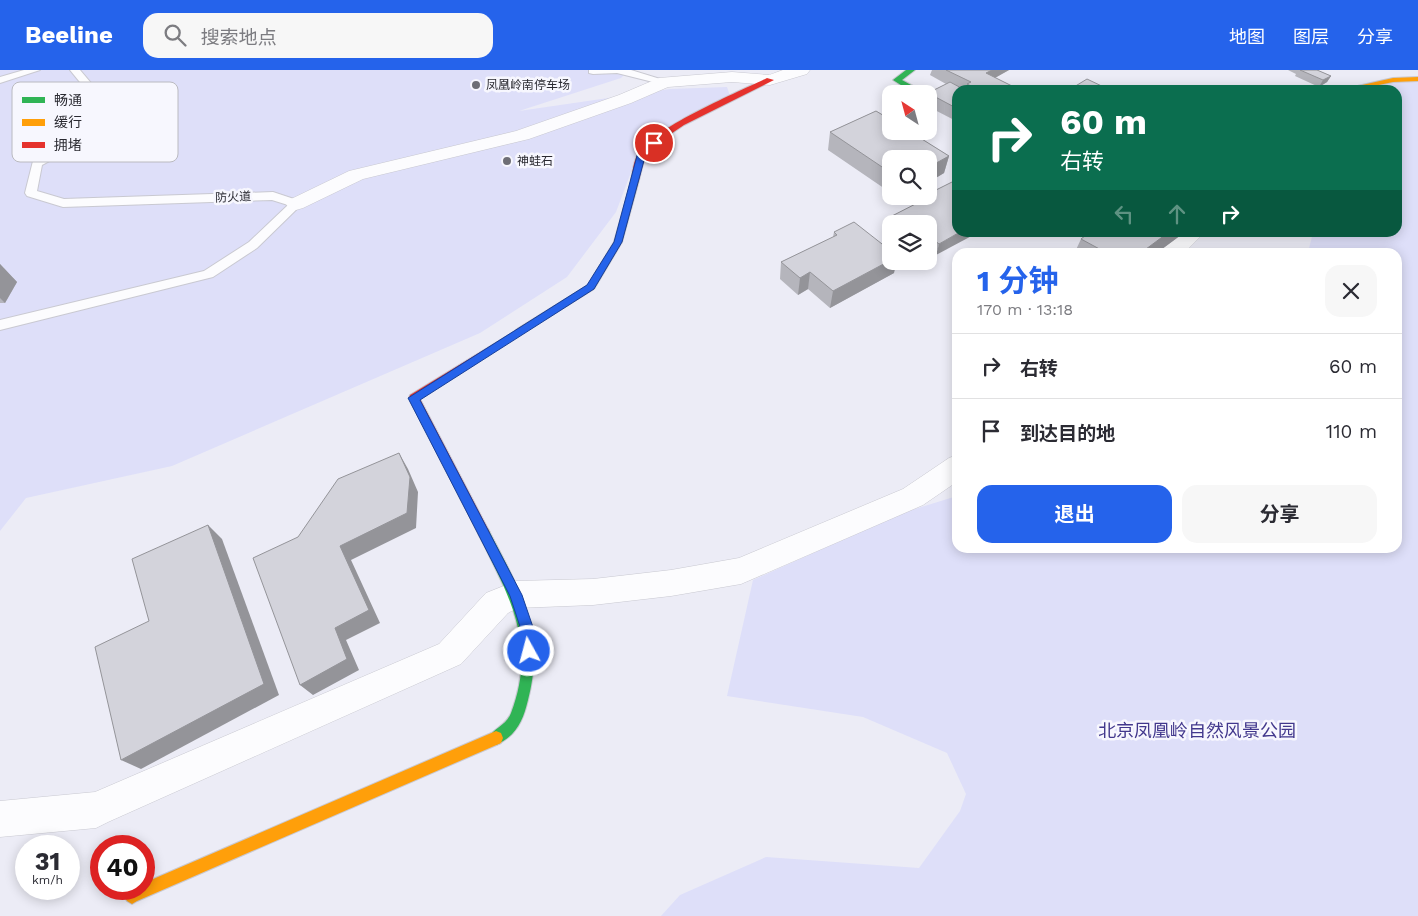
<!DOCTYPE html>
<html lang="zh">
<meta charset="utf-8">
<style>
body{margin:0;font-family:"Work Sans","Noto Sans SC",sans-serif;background:#f7f7f7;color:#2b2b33;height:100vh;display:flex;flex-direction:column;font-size:19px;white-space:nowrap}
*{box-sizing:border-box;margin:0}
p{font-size:16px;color:#7c7c81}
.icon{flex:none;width:28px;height:28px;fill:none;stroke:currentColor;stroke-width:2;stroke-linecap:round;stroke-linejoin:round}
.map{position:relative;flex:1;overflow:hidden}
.panel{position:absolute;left:952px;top:178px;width:450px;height:305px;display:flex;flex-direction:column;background:#fff;border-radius:15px;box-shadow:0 2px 12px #0003}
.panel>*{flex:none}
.guide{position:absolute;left:952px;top:15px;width:450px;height:152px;border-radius:15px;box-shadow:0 2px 12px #0003;background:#0b6e4f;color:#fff;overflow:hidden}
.needle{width:32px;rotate:324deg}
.buttons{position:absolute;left:882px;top:15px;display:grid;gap:10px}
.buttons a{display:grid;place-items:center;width:55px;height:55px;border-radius:10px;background:#fff;box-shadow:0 2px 12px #0003;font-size:25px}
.speed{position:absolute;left:15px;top:765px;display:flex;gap:10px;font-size:25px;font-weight:700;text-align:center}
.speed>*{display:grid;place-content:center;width:65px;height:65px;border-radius:50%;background:#fff;box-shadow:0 2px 12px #0003;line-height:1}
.speed small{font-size:12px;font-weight:400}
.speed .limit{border:8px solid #d22;background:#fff;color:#111}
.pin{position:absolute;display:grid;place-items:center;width:42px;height:42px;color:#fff;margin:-21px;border:2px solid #fff;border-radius:50%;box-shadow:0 1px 5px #0007}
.me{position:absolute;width:55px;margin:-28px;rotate:353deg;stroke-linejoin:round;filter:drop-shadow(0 0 4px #0008)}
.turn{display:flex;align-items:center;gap:18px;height:105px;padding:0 25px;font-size:22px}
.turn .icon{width:65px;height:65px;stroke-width:2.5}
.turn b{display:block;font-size:35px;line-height:42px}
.lanes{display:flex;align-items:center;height:48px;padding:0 25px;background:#0003;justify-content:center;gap:25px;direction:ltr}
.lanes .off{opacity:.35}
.round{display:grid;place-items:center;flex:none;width:52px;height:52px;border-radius:15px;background:#f7f7f7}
.overview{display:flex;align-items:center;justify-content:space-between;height:85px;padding:0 25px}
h1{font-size:30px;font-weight:700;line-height:38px;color:#2563eb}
.cta{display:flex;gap:10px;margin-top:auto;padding:10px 25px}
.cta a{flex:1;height:58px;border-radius:15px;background:#2563eb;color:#fff;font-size:20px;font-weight:700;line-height:58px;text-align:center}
.cta a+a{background:#f7f7f7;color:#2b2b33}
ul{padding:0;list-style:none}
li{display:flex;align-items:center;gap:15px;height:65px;padding:0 25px;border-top:1px solid #e1e1e2}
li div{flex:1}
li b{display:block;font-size:19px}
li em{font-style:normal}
header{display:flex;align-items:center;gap:30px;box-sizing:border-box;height:70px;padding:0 25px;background:#2563eb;color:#fff}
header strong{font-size:24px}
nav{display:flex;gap:28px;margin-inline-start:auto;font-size:18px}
.search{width:350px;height:45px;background:#f7f7f7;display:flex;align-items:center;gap:12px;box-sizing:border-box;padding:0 18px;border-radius:15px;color:#7c7c81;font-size:19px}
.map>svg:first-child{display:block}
</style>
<header>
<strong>Beeline</strong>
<div class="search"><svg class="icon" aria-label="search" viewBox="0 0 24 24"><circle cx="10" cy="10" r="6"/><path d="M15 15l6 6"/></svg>搜索地点</div>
<nav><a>地图</a><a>图层</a><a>分享</a></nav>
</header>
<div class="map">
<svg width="1418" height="846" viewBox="0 0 1418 846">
<rect width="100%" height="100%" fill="#ececf6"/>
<g fill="#dedff9">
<path d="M0,0H629L621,8L519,41L670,19L727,17L730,26L639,81L616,142L567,207L480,263L172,396L26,428L0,461Z"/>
<path d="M1418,10V846H661L680,825L766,787L919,798L960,741L966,724L947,683L863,647L727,626L753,510L902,443L957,426L958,478H1398V182H1308L1313,163L1398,162V20H1360L1378,14Z"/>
</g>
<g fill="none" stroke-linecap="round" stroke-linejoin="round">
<defs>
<g id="lane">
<path d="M24,0H40L0,13V7Z"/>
<path d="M70,0H80L123,51L42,95L37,121L64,129L273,122L300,131L302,134L257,178L213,207L0,260V250L204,201L249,172L288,135L272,130L63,137L27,126L25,123L33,91L111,50Z"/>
<path d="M589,0H631L670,12L665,15L617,3L593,4L589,3Z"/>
</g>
<g id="street">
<path d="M783,0H810L807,4L770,15L732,12L668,17L631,33L529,69L363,109L303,138L296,140L289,138L286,134L289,130L349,101L516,61L619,25L659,8L732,2L769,5Z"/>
<path d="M1181,162H1205L1185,182H1161L1164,177Z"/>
<path d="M958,385V411L923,435L741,514L671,526L593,535L517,538L508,543L461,594L108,752L96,758L0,767V731L95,722L439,574L486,523L516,511L593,509L671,500L739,488L903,419L949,388Z"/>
</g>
<g id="fast">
<path d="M906,0H915L902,10L922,21V24H915L893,10Z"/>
<path d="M484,458L488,459C519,519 546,561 528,630C523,651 516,666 496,675L491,673L489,668C493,658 506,656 511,643C538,572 508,525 478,463L480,459Z"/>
</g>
<g id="slow">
<path d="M1418,7V11L1393,12L1355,20H1340L1393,8Z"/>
<path d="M632,108L639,110L622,172L594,219L523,263H517L515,261L517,259L588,215L614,172Z"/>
<path d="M496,661L501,663L503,668L501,673L137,831L132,834L127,831L124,826L127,821L144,819V813Z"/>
</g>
<g id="jam">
<path d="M767,8L774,10L684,55L653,76L645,86L639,110L632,112L631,110C633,101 633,92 638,84C652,58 738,22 767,8Z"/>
<path d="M520,258L525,261L523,263L420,329L490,463L488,467L484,468L480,467L409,328L410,325Z"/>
</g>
</defs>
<use href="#lane" stroke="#c9c9d1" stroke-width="2"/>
<use href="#street" stroke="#c9c9d1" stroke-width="1"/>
<use href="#fast" stroke="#c9c9d1" stroke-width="2"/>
<use href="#slow" stroke="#c9c9d1" stroke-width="2"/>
<use href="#jam" stroke="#c9c9d1" stroke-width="2"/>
<use href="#lane" fill="#fcfcfe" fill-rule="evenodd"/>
<use href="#street" fill="#fcfcfe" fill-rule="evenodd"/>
<use href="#fast" fill="#30b455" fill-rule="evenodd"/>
<use href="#slow" fill="#ff9f0a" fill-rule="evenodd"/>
<use href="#jam" fill="#e5322d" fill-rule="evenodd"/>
</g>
<g fill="#b5b5bc">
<path d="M932,0H1009L995,8L1020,20H958V52L929,37L928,23L946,14L930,5Z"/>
<path d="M1288,0H1317L1331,6L1327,12L1319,17L1295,6L1296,4Z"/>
<path d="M876,41L891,50V61H909L949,86L944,103L929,112V89H891V123L828,80L830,62Z"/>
<path d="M958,116L936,185L929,180V154H891V164L885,160L888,148L933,125L934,121Z"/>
<path d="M834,162L894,203L830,238L808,219L798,225L780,209L781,192L833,167Z"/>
<path d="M1185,162L1158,182H1075L1081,169Z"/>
<path d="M0,194L17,212L5,233H0Z"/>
</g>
<g fill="#949499">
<path d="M992,0H1009L982,15L986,3Z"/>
<path d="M1331,6L1327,12L1319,17L1323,10Z"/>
<path d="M949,86L944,103L929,112V97Z"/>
<path d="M960,162H979L936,185L939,174Z"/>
<path d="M1169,162H1185L1158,182H1142Z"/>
<path d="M891,190V191H897L894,203L830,238L833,221Z"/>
<path d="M0,194L17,212L5,233L0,228Z"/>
<path d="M810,202L808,219L798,225L800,208Z"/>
<path d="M399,383L408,399L418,422L416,458L351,490L380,553L346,570L359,600L313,625L300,615L335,558L340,476Z"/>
<path d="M208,455L222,469L279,625L141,699L121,690Z"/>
</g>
<g fill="#d3d3db" stroke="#949499">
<path d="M946,0H992L986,3L1020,20H979L967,14L971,12Z"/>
<path d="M1300,0H1317L1331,6L1323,10Z"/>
<path d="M1087,9L1110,20H1069Z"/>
<path d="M950,12L965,20H958V39L928,23Z"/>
<path d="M876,41L891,50V61H909L949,86L929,97V89H891V103L830,62Z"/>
<path d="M952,112L958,116V162H960L939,174L929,166V154H897L888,148L937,123L934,121Z"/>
<path d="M854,152L891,181V190L833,221L810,202L800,208L781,192L837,165L834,162Z"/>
<path d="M1090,162H1169L1142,182H1122L1117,179L1113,182H1105L1081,169Z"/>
<path d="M399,383L410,407L407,443L340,476L369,540L335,558L347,589L300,615L253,488L298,467L338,409Z"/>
<path d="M208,455L264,614L121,690L95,577L149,551L132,489Z"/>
</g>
<path fill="#2563eb" stroke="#184099" d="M651,71L657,73L646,83L622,172L594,219L420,330L522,525L536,566L534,585L529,587L524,585L523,566L510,526L408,328L587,215L614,172L638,82Z"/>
<g fill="#6e6e76" stroke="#f7f7fe" stroke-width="2">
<circle cx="476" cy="15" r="5"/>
<circle cx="507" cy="91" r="5"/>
</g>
<g text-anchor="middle" stroke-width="5" stroke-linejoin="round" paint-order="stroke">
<g font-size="12" fill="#2a2a31" stroke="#f7f7fe" text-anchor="start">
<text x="486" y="19">凤凰岭南停车场</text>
<text x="517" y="95">神蛙石</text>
</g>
<g font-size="12" fill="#2a2a31" stroke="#f7f7fe">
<text transform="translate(233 127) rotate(-2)" y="4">防火道</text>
</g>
<g font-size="18" fill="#42388d" stroke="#f7f7fe">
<text x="1197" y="667">北京凤凰岭自然风景公园</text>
</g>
</g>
<rect x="12" y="12" width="166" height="80" rx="8" fill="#f7f7fe" stroke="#babac0" stroke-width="1"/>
<rect x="22" y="27" width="23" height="6" fill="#30b455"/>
<rect x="22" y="49" width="23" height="7" fill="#ff9f0a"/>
<rect x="22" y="72" width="23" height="6" fill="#e5322d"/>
<g font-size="14" fill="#2a2a31">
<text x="54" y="35">畅通</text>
<text x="54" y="57">缓行</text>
<text x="54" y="80">拥堵</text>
</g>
</svg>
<div class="buttons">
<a><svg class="needle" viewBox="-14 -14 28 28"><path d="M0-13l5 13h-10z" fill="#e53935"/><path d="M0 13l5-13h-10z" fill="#7c7c81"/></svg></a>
<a><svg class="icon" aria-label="search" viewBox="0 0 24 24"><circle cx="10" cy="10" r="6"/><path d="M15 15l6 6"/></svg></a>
<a><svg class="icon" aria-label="layers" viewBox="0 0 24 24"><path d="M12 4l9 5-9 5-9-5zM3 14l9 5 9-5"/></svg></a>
</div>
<div class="speed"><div>31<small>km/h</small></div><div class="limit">40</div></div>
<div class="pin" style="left:654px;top:73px;background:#d93025"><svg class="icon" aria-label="arrive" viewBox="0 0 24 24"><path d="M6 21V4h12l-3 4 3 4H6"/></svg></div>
<svg class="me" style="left:529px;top:581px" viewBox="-20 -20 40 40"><circle r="17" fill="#2563eb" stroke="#fff" stroke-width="3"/><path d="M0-11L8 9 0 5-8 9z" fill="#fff"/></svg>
<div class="guide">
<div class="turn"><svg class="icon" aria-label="right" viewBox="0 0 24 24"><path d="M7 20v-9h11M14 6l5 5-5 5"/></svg><div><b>60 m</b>右转</div></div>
<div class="lanes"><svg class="icon off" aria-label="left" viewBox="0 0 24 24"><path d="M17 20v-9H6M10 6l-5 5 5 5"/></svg><svg class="icon off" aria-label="ahead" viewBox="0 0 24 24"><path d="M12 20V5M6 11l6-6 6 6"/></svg><svg class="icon" aria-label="right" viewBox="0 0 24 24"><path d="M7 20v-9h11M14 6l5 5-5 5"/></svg></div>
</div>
<section class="panel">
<div class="overview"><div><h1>1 分钟</h1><p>170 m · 13:18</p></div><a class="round"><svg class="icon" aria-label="close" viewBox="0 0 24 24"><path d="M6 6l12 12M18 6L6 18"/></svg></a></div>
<ul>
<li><svg class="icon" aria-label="right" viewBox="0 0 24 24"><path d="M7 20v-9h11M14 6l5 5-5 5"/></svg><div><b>右转</b></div><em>60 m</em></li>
<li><svg class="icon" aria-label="arrive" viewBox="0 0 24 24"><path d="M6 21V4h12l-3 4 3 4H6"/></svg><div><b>到达目的地</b></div><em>110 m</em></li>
</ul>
<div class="cta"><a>退出</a><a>分享</a></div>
</section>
</div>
